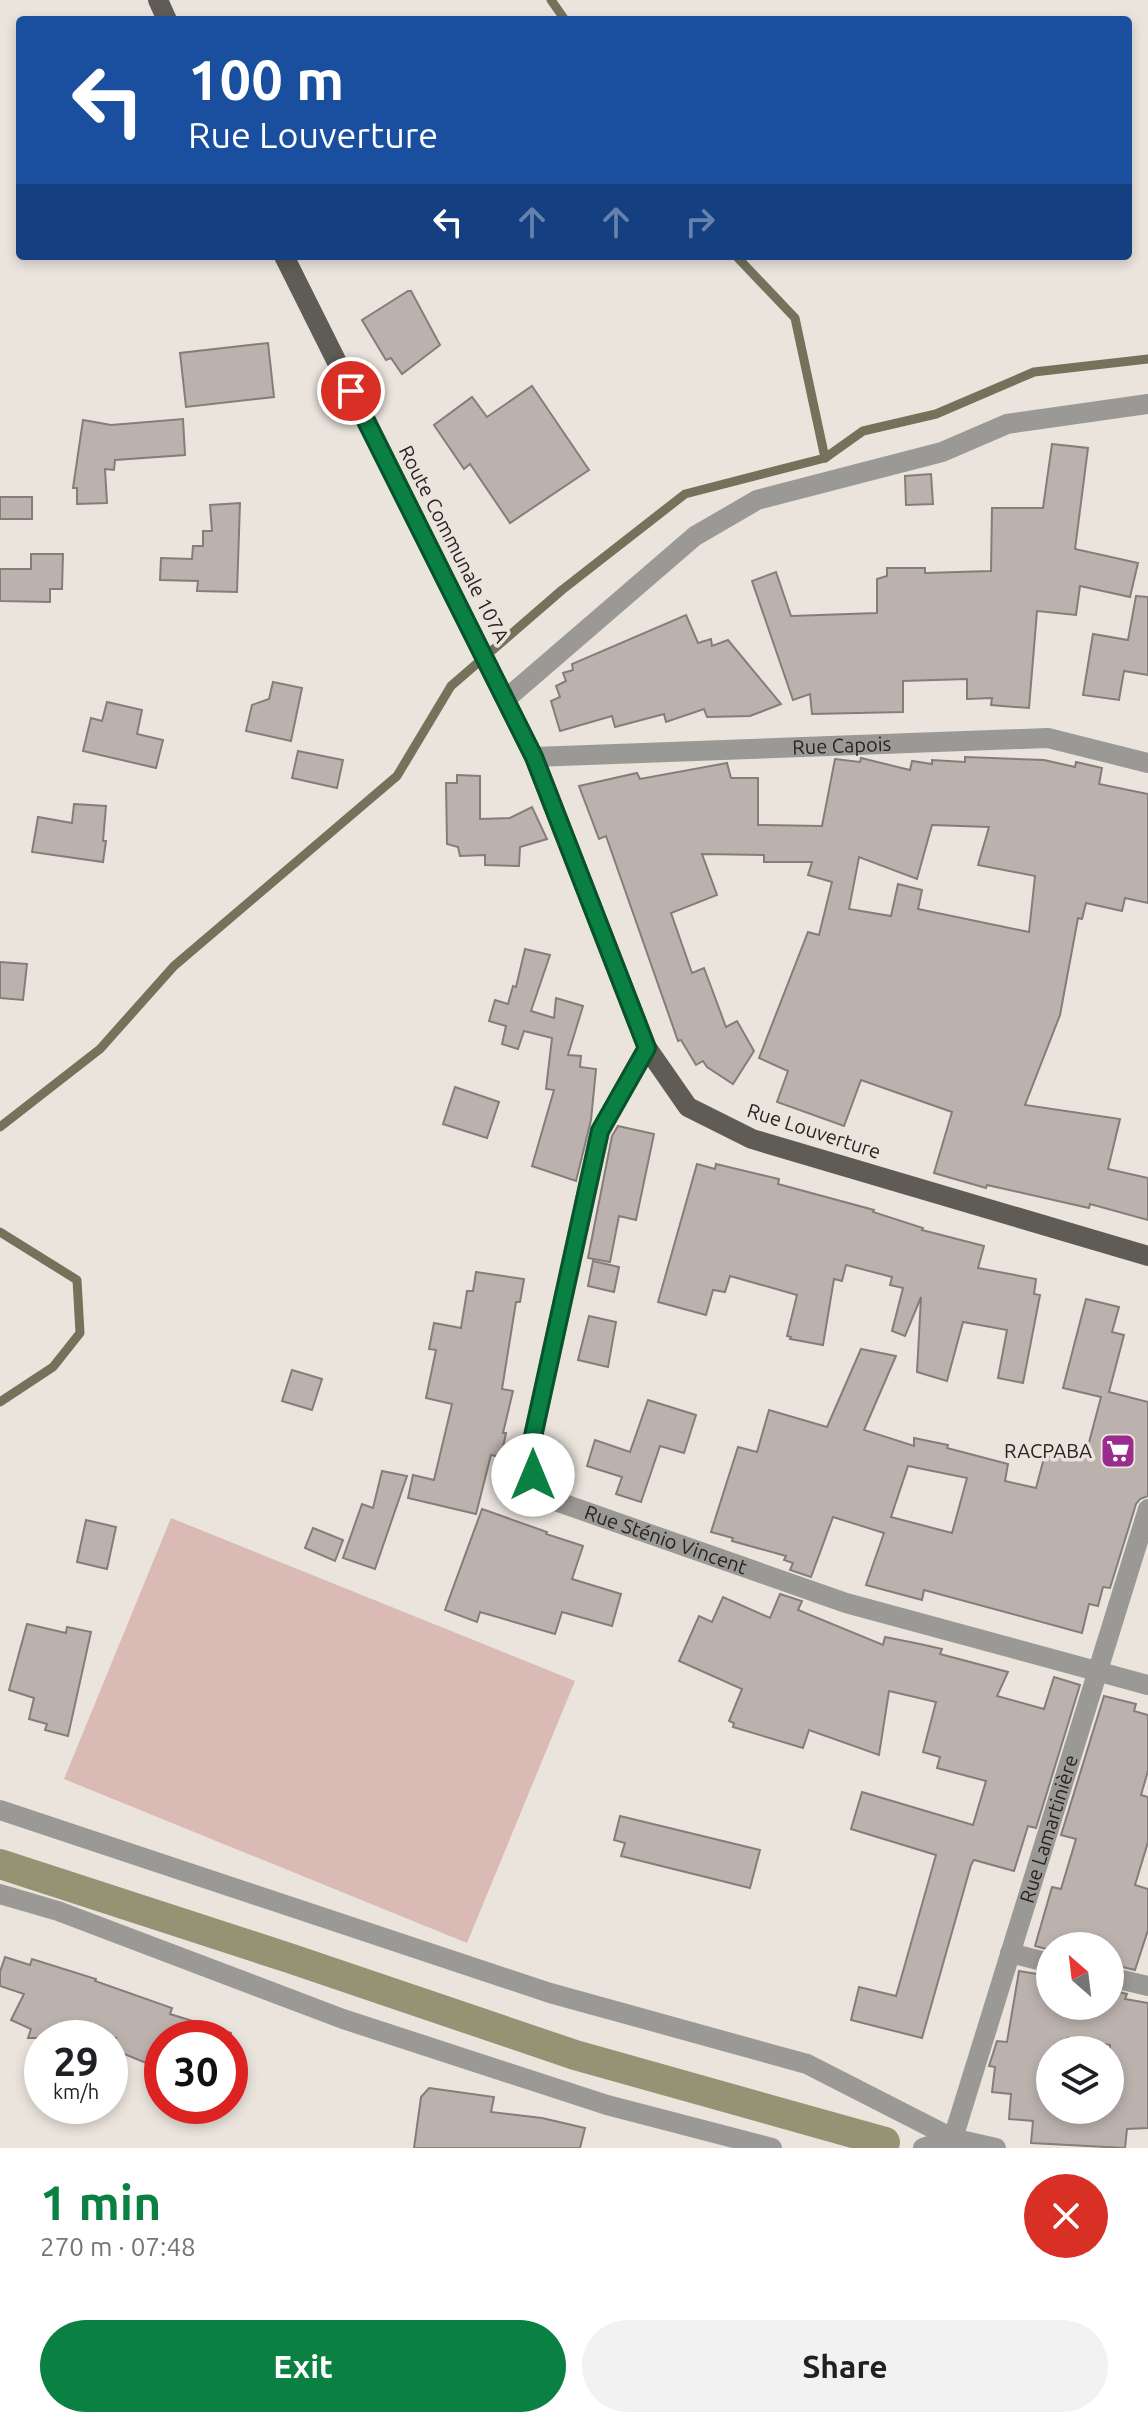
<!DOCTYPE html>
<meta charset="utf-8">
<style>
body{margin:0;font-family:Ubuntu,sans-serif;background:#f2f2f2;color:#202124;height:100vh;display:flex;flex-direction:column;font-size:30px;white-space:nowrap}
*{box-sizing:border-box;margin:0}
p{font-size:26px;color:#757577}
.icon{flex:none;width:44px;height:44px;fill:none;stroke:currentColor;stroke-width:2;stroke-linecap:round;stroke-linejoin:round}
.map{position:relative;height:2148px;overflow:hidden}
.side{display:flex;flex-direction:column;background:#fff;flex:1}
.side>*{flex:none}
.guide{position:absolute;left:16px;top:16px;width:1116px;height:244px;border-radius:8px;box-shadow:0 4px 12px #0003;background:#1a4fa0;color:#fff;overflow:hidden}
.needle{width:52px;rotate:332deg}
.fabs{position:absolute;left:1036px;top:1932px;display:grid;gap:16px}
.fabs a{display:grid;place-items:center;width:88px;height:88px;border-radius:50%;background:#fff;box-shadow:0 4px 12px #0003;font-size:40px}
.speed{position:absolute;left:24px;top:2020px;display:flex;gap:16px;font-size:40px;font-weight:700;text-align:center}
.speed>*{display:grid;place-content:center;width:104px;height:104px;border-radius:50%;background:#fff;box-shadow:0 4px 12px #0003;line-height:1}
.speed small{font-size:20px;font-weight:400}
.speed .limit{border:12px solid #d22;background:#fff;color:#111}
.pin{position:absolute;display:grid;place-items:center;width:68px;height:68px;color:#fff;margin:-34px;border:4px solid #fff;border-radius:50%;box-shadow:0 2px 8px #0007}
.me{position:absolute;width:88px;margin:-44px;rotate:0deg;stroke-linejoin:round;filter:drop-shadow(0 0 6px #0008)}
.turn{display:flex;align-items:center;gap:28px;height:168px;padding:0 40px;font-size:36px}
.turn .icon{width:104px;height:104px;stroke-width:2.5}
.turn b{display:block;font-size:56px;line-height:68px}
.lanes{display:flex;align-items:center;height:76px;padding:0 40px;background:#0003;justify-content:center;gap:40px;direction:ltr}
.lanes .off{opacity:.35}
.round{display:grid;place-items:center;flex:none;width:84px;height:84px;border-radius:42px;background:#f2f2f2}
.headline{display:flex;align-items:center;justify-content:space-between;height:136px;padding:0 40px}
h1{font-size:48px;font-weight:700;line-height:60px;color:#0b8043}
.action{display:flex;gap:16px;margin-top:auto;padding:16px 40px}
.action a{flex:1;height:92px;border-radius:48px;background:#0b8043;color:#fff;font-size:32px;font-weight:700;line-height:92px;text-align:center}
.action a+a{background:#f2f2f2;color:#202124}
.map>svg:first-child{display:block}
</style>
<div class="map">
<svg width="1148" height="2148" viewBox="0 0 1148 2148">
<rect width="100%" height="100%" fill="#ebe4dd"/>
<path fill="#dabab4" d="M171,1518L575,1681L467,1943L64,1779Z"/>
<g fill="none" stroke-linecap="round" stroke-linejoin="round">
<g stroke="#74725b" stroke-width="9">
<path d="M551,0L565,20"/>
<path d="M825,458L863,431L936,414L1034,372L1148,359"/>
<path d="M0,1127L100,1049L174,966L397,776L451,686L562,590L685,494L825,458L795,318L736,256"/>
<path d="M0,1232L77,1280L80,1333L53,1367L0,1402"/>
</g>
<path stroke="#959373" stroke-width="30" d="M0,1864L289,1958L575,2055L885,2142"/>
</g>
<g fill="#bbb2ae" stroke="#857d79" stroke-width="2" fill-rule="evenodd">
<path d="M408,291H411L440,345L402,374L391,358L386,360L362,320Z"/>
<path d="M268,343L274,397L186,407L180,353Z"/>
<path d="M532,386L589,470L510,523L470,464L464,469L434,425L472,397L487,417Z"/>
<path d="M183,419L185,455L115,460L114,470L105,469L107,503L77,504V488H73L83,420L111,425Z"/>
<path d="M1052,444L1088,448L1075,549L1138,563L1130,597L1080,586L1076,615L1037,611L1029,708L991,705L992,698L967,699V679L903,681V712L812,714L810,694L793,700L752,581L776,572L791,616L877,613V579L887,576V568H925V573L991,571L992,508H1043Z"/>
<path d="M931,474L933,504L906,505L905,476Z"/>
<rect x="0" y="497" width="32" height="22"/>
<path d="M240,503L237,592L197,591L198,581L160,580L161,558L192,559L193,546H203V531H212L210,505Z"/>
<path d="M31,554H63L62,589H50V602L0,601V569H31Z"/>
<path d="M1136,596L1148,597V675L1124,671L1119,700L1083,695L1093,634L1128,640Z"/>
<path d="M686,615L698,643L711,639L712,646L728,640L781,704L750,716L707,717L704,709L666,722L664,714L615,727L612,716L560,731L551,701L560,697L556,686L566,681L563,673L573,670L572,664Z"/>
<path d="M273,682L302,688L291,741L246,731L252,705L269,699Z"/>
<path d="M107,702L142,710L137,734L163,740L156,768L83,751L91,718L102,721Z"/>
<path d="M298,751L343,760L337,788L292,778Z"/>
<path d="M965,757L1044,760L1075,767L1076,762L1102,768L1099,784L1148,794V903L1125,898L1122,911L1086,903L1082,919L1078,918L1060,1015L1025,1105L1120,1119L1108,1169L1148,1178V1220L1090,1204L1089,1208L987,1185L986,1188L934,1173L952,1112L861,1080L844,1126L777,1102L788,1071L759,1058L808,932L819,935L832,882L808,875L812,862H764V855L702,854L717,895L671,913L692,973L704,968L726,1027L737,1021L754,1051L733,1084L707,1067L703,1061L696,1065L681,1040L678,1041L606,836L599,839L579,786L637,773L640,779L727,763L731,778H758V825L822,826L835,759L860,762L861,758L910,770L912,761L932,764V760L965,762ZM932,825L989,827L978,865L1035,876L1029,932L918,909L922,890L898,884L891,916L849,909L859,857L917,879Z"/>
<path d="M457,775L480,776V819L510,818L532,807L547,839L520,847L519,866L485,865V855L460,856L458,847L447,844L446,783H457Z"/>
<path d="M74,804L106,806L103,841H106L103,862L32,852L38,817L72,823Z"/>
<path d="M525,949L550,955L531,1011L554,1018L556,998L583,1006L568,1055L581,1056L580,1067L596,1069L591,1120L576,1181L532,1166L554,1090L546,1089L552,1038L524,1031L518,1049L502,1044L506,1026L489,1021L495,1000L508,1004L513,986L516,987Z"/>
<path d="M0,962L27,964L23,1000L0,998Z"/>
<path d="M455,1087L499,1102L487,1138L443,1124Z"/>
<path d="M618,1126L654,1134L636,1220L619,1216L610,1262L588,1258L612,1136Z"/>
<path d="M697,1164L715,1169L716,1164L779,1179L778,1184L874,1210L873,1212L923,1228L922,1230L984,1246L978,1268L1036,1279L1034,1294L1040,1295L1023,1383L998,1378L1007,1330L963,1322L947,1381L917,1372L921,1297L905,1336L892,1331L903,1288L890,1285L892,1277L846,1265L842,1281L834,1279L823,1345L790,1339L791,1337L787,1336L797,1295L730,1276L725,1292L713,1290L706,1315L658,1302Z"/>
<path d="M593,1261L619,1267L614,1292L588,1286Z"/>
<path d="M476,1272L524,1279L520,1302H516L502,1389L513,1391L503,1433H506L501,1457L491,1455L476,1514L408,1498L413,1475L434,1480L452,1404L426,1398L436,1350L429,1349L434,1323L461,1328L467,1291H473Z"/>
<path d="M1086,1299L1119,1307L1112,1332L1124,1335L1109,1392L1148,1402V1496L1140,1499L1136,1504L1110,1588L1103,1587L1098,1606L1089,1604L1082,1633L924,1590L922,1600L866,1585L884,1533L833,1517L811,1577L790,1570L793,1563L784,1560L786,1556L732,1541L733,1538L711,1532L738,1447L757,1452L769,1410L827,1427L861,1349L896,1356L864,1430L914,1446V1438L948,1445L947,1448L1008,1464L1005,1481L1036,1488L1048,1443L1087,1450L1101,1397L1063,1388ZM908,1466L967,1478L952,1533L891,1517Z"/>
<path d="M589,1316L616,1322L608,1367L578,1360Z"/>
<path d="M292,1370L322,1379L312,1410L282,1401Z"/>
<path d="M648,1400L696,1415L684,1453L660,1446L641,1502L616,1494L622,1477L587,1466L595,1440L630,1452Z"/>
<path d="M382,1471L407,1476L375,1569L343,1558L362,1504L373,1508Z"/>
<path d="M482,1509L547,1532L546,1534L583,1546L572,1579L621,1594L612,1626L562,1612L555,1634L480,1612L477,1622L445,1610Z"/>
<path d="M86,1520L116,1527L107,1569L77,1562Z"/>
<path d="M313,1528L343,1540L335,1561L305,1548Z"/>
<path d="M780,1594L802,1601L798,1610L883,1645L885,1637L920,1644L942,1649L940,1654L1008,1672L997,1696L1044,1709L1054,1677L1080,1685L1036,1828L1028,1826L1014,1871L974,1860L971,1865L922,2038L851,2020L859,1987L896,1996L936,1855L851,1829L862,1792L973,1825L986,1781L937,1768L940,1757L923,1752L936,1702L889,1691L879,1755L809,1730L803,1748L733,1727L734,1723L729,1721L742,1689L679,1661L699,1616L712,1622L723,1597L770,1618Z"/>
<path d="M27,1624L66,1633L67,1627L91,1632L68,1736L45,1730L47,1724L29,1719L34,1698L9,1690Z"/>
<path d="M1104,1696L1136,1704L1134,1711L1148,1715V1771L1141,1795L1148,1797V1842L1135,1885L1148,1889V1930L1135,1970L1110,1964V1946H1050V1950L1035,1946L1052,1887L1061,1889L1076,1839L1061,1835Z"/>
<path d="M620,1816L760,1850L750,1888L621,1856L625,1843L614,1840Z"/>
<path d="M5,1957L30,1965L32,1959L96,1979L95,1981L172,2008L170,2014L231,2033L230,2038H162L156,2067L112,2049L116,2038H28L31,2029L11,2020L24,1994L0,1986V1972Z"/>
<path d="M1019,1971L1050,1976V2006H1110L1111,1990L1127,1994L1125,1999L1148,2003V2128L1127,2129L1125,2148L1031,2143L1033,2121L1009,2119L1011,2094L992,2092L995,2067L989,2066L997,2041L1007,2042ZM1068,2038L1110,2045V2110H1050V2050H1066Z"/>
<path d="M429,2088L494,2097L491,2112L542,2118L585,2128L580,2148H414L421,2097Z"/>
</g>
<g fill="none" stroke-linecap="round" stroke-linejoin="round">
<g stroke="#9b9996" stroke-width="20">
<path d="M506,699L695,536L757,500L942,452L1007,424L1148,404"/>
<path id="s1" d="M534,757L1048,738L1148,763"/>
<path id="s2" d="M647,1048L600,1131L530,1450L533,1475L547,1498L846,1603L1148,1685"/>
<path d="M0,1810L550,1993L807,2064L952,2138L996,2148"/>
<path d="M0,1894L58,1911L343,2019L607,2105L772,2148"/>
<path d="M1010,1953L1050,1963"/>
<path d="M1110,1977L1148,1986"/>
<path d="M923,2148L952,2138"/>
<path id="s3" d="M950,2148L1148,1509"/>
</g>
<g stroke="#5e5c55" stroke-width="20">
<path d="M158,0L167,20"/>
<path d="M284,256L534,757L647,1048L688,1107L752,1139L1148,1256"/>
</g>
</g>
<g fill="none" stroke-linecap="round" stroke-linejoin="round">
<defs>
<path id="route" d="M351,391L534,757L647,1048L600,1131L530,1450L533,1475"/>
</defs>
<use href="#route" stroke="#07532c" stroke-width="20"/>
<use href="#route" stroke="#0b8043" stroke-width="14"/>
</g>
<defs>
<symbol id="supermarket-square" viewBox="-11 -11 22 22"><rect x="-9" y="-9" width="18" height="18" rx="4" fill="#992c8c" stroke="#ebe4dd"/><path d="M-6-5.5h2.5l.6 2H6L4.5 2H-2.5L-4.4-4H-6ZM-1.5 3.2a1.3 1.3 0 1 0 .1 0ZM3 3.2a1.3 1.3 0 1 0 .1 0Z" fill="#fff"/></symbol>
</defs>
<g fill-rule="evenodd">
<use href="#supermarket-square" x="1098" y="1431" width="40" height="40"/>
</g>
<g text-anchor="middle" stroke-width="7" stroke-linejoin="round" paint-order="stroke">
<g font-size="20" fill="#272422" stroke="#ebe4dd">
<text transform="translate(454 544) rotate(63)" y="7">Route Communale 107A</text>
<text dy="7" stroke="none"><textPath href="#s1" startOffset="308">Rue Capois</textPath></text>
<text transform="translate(814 1131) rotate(18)" y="7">Rue Louverture</text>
<text dy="7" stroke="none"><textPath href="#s2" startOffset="600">Rue Sténio Vincent</textPath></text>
<text dy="7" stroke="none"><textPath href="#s3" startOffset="334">Rue Lamartinière</textPath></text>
</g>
<g font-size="20" fill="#272422" stroke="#ebe4dd" text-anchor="end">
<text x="1092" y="1458">RACPABA</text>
</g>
</g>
</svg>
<div class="fabs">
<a><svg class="needle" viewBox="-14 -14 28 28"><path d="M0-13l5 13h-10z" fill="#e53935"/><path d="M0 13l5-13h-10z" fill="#757577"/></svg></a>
<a><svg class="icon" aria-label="layers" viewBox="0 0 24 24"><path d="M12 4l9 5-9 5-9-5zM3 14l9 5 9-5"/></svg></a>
</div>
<div class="speed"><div>29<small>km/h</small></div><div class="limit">30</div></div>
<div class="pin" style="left:351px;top:391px;background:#d93025"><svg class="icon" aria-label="arrive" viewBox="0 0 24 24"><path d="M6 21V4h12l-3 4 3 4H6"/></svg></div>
<svg class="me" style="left:533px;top:1475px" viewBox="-20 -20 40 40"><circle r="19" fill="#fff"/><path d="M0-13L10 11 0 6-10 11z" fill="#0b8043"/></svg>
<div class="guide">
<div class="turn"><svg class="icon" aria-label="left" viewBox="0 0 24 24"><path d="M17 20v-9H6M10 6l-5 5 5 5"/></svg><div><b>100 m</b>Rue Louverture</div></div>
<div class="lanes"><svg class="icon" aria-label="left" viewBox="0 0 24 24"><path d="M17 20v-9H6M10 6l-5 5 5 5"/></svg><svg class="icon off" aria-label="ahead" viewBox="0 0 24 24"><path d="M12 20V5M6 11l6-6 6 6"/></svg><svg class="icon off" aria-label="ahead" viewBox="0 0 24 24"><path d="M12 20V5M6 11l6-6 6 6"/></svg><svg class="icon off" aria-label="right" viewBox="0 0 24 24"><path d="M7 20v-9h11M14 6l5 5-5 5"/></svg></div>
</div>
</div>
<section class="side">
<div class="headline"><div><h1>1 min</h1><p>270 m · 07:48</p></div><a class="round" style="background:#d93025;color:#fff"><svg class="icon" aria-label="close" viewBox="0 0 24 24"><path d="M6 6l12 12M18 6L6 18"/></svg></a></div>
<div class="action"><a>Exit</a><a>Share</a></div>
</section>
